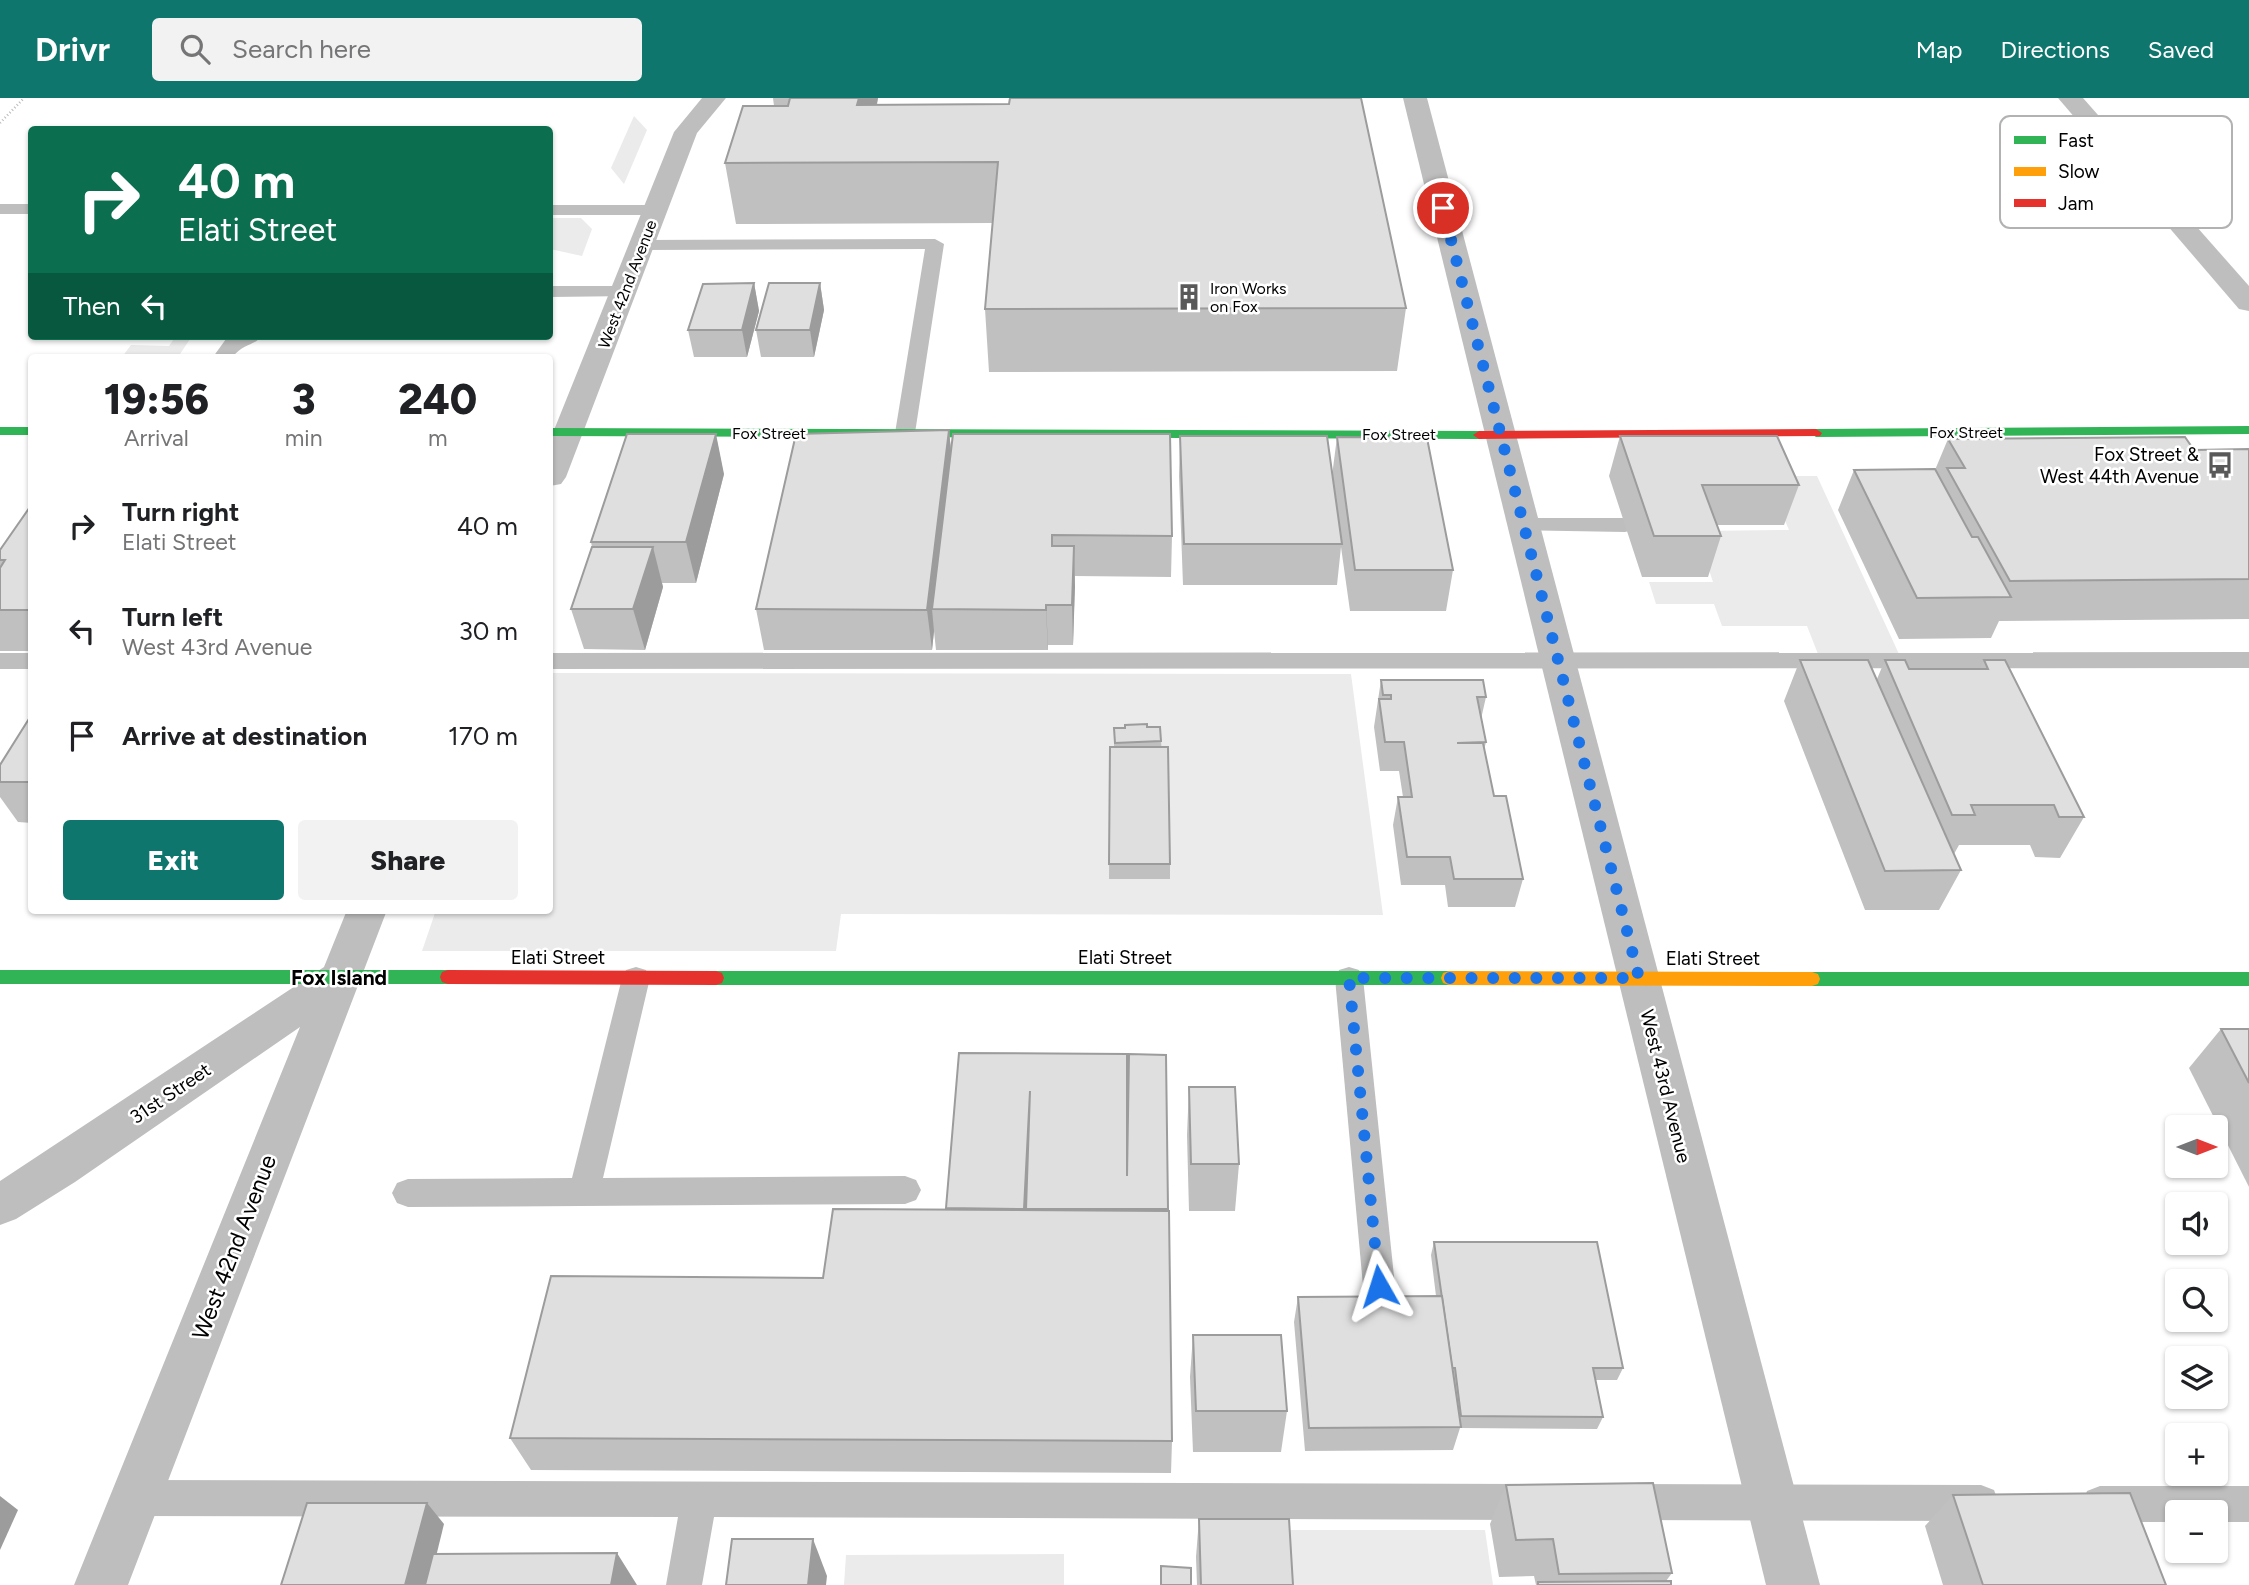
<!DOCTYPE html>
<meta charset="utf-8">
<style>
body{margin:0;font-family:Figtree,sans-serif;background:#f2f2f2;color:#202124;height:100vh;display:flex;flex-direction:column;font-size:26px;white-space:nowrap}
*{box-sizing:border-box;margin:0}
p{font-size:23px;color:#757577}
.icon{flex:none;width:38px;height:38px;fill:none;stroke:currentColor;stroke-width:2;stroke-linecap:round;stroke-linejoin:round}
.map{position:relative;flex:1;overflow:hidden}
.sheet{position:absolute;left:28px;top:256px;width:525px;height:560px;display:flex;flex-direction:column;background:#fff;border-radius:7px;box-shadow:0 2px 5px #0004}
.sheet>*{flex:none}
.top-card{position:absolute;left:28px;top:28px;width:525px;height:214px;border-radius:7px;box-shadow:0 2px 5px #0004;background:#0b6e4f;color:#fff;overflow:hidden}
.needle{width:46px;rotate:90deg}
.tools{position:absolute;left:2165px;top:1017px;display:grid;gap:14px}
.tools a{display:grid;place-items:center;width:63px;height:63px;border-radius:7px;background:#fff;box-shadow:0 2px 5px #0004;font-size:35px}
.pin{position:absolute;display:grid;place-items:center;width:60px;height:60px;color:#fff;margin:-30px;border:4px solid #fff;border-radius:50%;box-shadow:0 2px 7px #0007}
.me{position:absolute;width:77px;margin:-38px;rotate:354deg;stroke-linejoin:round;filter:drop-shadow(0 0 5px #0008)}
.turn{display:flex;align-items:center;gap:24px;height:147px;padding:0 35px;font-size:32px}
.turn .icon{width:91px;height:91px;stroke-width:2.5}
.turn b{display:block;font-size:49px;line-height:60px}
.then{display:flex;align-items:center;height:66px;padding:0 35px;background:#0003;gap:14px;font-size:26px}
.eta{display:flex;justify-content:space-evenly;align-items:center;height:119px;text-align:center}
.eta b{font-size:42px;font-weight:800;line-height:49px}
.button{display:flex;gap:14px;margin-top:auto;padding:14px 35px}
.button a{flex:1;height:80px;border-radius:7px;background:#0f766e;color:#fff;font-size:28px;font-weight:800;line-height:80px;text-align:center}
.button a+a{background:#f2f2f2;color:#202124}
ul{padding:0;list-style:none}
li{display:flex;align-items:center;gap:21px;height:105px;padding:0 35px}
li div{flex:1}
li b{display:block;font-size:26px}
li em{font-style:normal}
header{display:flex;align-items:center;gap:42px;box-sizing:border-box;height:98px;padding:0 35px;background:#0f766e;color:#fff}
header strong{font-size:33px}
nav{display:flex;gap:38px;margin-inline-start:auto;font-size:24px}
.search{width:490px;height:63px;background:#f2f2f2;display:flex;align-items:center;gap:18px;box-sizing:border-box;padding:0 24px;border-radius:7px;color:#757577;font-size:26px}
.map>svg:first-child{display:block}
</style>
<header>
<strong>Drivr</strong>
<div class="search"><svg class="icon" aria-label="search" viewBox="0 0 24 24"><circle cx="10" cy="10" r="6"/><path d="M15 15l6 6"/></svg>Search here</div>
<nav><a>Map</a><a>Directions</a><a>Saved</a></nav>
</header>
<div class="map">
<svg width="2249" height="1487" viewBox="0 0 2249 1487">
<rect width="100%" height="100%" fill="#fff"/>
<g fill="#ebebeb">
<path d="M634,18L647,32L624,86L611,70Z"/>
<path d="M550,120H581L592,131L582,158L550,151Z"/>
<path d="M176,238H192L178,259H122L131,247L169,248Z"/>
<path d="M1766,378H1817L1899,556H1818L1807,528H1722L1714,506H1656L1649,484H1713L1696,433L1789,432Z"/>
<path d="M550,575L1351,576L1383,817L841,816L836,853H422L436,812H550Z"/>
<path d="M1283,1432H1485L1493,1487H1286Z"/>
<path d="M1064,1456V1487H844L846,1457Z"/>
</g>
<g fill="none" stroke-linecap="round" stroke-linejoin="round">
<path stroke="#b9b9b9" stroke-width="2.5" stroke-dasharray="1 2.5" stroke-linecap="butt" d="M0,25L24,0"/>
<g fill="#bebebe" fill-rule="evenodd">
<rect x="0" y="106" width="32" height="10"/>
<path d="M550,107H656L665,112L656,117H550Z"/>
<path d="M935,141L944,146L915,335L912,339H898L895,335L925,151L642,152L633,147L642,142Z"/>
<path d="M624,188L633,194L631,198L550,199V188Z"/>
<path d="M234,238H262C254,248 242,246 233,259H213L226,241Z"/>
<path d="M1523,420H1625L1633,422L1636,427L1633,432L1625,434L1515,432L1512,427L1515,422Z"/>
<path d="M2249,554V570L550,571V555Z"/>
<rect x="0" y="555" width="32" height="16"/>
<path d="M636,869L646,872L650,880L603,1080L905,1078L916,1082L921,1092L916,1102L905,1106L408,1109L397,1105L392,1095L397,1085L408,1081L572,1080L622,880L626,872Z"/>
<path d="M1349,869L1359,872L1363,880L1395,1188L1390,1199L1379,1203L1368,1199L1363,1188L1335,880L1339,872Z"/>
<path d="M135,1382L1533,1386L1546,1391L1551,1404L1546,1417L1533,1422L714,1419L702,1487H666L678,1419L135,1418L123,1412L117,1400L123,1388Z"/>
<path d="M1621,1386L1981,1387L1994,1392L1999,1405L1994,1418L1981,1423L1621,1422L1608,1417L1603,1404L1608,1391Z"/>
<path d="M2100,1388H2249V1424H2216V1414H2177V1424H2100L2087,1419L2082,1406L2087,1393Z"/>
</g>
<g fill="#bebebe" fill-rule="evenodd">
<path d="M702,0H726L697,35L566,379L561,386L550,388V342L674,34Z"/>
<path d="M1403,0H1427L1820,1487H1766Z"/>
<path d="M2058,0H2083L2249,188V213L2239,211Z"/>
<path d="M347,812H387L128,1487H74L300,929L75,1084L16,1121L0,1127V1083L324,869Z"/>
</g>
<g fill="#30b455" fill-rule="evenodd">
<path d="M2249,328V336L1816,339L1810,335L1816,331Z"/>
<rect x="0" y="329" width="32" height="8"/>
<path d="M550,330L1479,333L1485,337L1479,341L550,338Z"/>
<path d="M0,872H448L454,874L456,879L454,884L448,886H0Z"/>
<path d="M716,873H1449L1455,875L1457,880L1455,885L1449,887H716L710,885L708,880L710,875Z"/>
<path d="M1812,874H2249V888H1812L1806,886L1804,881L1806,876Z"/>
</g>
<path fill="#ff9f0a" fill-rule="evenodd" d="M1449,873L1812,874L1818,876L1820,881L1818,886L1812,888L1449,887L1443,885L1441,880L1443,875Z"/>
<g fill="#e5322d" fill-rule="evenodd">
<path d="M1816,331L1822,335L1820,338L1479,341L1473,337L1479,333Z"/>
<path d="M448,872L716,873L722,875L724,880L722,885L716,887L448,886L442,884L440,879L442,874Z"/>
</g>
</g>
<g fill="#c0c0c0">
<path d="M773,0H878L877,7L1406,210L1397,273L989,274L985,211L993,125L736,126L725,65L774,8Z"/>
<path d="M754,185L759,213L747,259H694L688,232Z"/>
<path d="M820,185L824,212L814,259H761L756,232Z"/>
<path d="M949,332L951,354L1172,438L1171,479L1075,478L1073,547H1048V552H936L934,533L932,552H764L756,511Z"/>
<path d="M1180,338L1332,378L1337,339L1453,472L1446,513H1350L1341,449L1337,487H1183L1179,378Z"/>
<path d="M1620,338L1799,387L1784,427H1717L1721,438L1708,479H1642L1609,378Z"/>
<path d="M1948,341L2194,352L2249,351V521L1999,523L1991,540L1899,541L1838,412L1854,372H1935Z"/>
<path d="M724,376L696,485H662L663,489L645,552L584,551L571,511L592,449L591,444Z"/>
<path d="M32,406V553H0V452Z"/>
<path d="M1800,562L1877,581L1885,562L1909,571H1980L1984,562L2084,719L2060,760L2035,759L2030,747H1959L1954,756L1961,772L1939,812H1865L1784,603Z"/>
<path d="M1381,582L1486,599L1481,621L1486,644L1484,652L1494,698L1523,781L1515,809H1448L1445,787H1401L1393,727L1398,699H1403L1399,673H1380L1374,629Z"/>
<path d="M32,616V725L18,724L0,699V667Z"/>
<path d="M1147,629L1161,643L1170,766V781H1109L1110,649H1114V630Z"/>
<path d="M2221,931H2249V1089L2189,970Z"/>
<path d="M1166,957L1172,1343L1171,1375L531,1372L510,1340L823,1180L946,1112V1110L1127,1078Z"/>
<path d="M1189,989L1239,1066L1235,1113H1189L1187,1037Z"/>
<path d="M1434,1144L1623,1270L1617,1282H1595L1603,1319L1597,1331L1460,1330L1453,1352L1305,1353L1294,1224L1298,1199L1436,1198L1431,1157Z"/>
<path d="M1193,1237L1287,1313L1281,1354H1193L1190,1279Z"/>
<path d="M1506,1387L1672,1475L1666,1483L1671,1487H1536L1534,1478L1499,1479L1490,1426Z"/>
<path d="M1953,1397L2166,1487H1943L1925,1428Z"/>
<path d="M1199,1421L1293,1487H1197L1196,1459Z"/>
</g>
<g fill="#9c9c9c">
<path d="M859,0H878L864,66L857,7Z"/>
<path d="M754,185L759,213L747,259L742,232Z"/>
<path d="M820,185L824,212L814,259L810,232Z"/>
<path d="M949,332L953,372L932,511L934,533L932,552L927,512Z"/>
<path d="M716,336L724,376L696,485L686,444Z"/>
<path d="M1074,448L1075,489L1073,547L1072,507Z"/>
<path d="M653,449L663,489L645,552L633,511Z"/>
<path d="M1046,507L1048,547V552L1046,512Z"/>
<path d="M1030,993L1026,1111L1028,1129L1027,1147L1024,1111Z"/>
<path d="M0,1398L18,1412L0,1452Z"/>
<path d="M427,1405L444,1426L429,1487H405Z"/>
<path d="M813,1441L827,1478L826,1487H808Z"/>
<path d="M617,1455L637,1487H611Z"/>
</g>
<g fill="#dfdfdf" stroke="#9c9c9c" stroke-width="2">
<path d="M790,0H859L857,7L1009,6L1010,0H1361L1406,210L985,211L998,64L725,65L743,8H788Z"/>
<path d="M754,185L742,232H688L703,186Z"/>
<path d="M769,185H820L810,232H756Z"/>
<path d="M949,332L927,512L756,511L796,336Z"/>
<path d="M627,336H716L686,444H591Z"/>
<path d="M953,336H1170L1172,438L1052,437V448H1074L1072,507H1046V512L932,511Z"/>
<path d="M1180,338H1327L1342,446H1184Z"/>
<path d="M1620,338H1777L1799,387H1702L1721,438H1654Z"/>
<path d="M1337,339L1427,340L1453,472H1355Z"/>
<path d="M2185,339L2194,352L2249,351V481L2010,483L1947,370H1965L1948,341Z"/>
<path d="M1935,371L1972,439H1978L2011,499L1917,500L1854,372Z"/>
<path d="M32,406V512H0V470L5,462H0V452Z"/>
<path d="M592,449H653L633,511H571Z"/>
<path d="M1800,562H1868L1961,772L1885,773Z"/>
<path d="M1885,562H1905L1909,571H1988L1984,562H2005L2084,719H2059L2054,707H1971L1975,717H1952Z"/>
<path d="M1381,582H1483L1486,599H1477L1486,644L1457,645H1483L1494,698H1506L1523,781H1454L1450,759H1407L1398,699H1412L1404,644H1385L1379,601H1391V597H1383Z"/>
<path d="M32,616V684H0V667Z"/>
<path d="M1147,626V629H1160L1161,643L1115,645L1114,630H1125V627Z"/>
<path d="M1110,649H1168L1170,766H1109Z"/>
<path d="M2221,931H2249V985Z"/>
<path d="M959,955L1127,956V1078L1129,956L1166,957L1168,1111H1026L1030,993L1024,1111L946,1110Z"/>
<path d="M1189,989H1235L1239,1066H1191Z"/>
<path d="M833,1111L1169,1113L1172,1343L510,1340L551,1178L823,1180Z"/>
<path d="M1434,1144H1597L1623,1270H1593L1603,1319L1461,1318L1455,1270H1452Z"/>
<path d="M1442,1198L1461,1329L1309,1330L1298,1199Z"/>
<path d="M1193,1237H1281L1287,1313H1196Z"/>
<path d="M1653,1385L1672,1475L1559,1476L1553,1441L1516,1442L1506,1387Z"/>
<path d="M2130,1395L2166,1487H1983L1953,1397Z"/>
<path d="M307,1405H427L405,1487H281Z"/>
<path d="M1199,1421H1289L1293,1487H1201Z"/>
<path d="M732,1441H813L808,1487H726Z"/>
<path d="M617,1455L611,1487H425L433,1456Z"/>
<path d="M1161,1468L1191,1470V1487H1161Z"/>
<path d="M1671,1483V1487H1538V1484Z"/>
</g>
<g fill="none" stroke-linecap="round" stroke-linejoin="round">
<path stroke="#1a73e8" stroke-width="12" stroke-dasharray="0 21.6" d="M1379,1188L1349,880H1639L1443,110"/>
</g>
<defs>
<symbol id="building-bare" viewBox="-9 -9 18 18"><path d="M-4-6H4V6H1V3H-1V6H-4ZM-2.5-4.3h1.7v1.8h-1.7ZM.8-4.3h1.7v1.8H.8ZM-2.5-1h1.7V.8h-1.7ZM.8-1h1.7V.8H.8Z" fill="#595959" stroke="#fff" stroke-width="2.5" paint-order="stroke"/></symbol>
<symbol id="bus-bare" viewBox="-9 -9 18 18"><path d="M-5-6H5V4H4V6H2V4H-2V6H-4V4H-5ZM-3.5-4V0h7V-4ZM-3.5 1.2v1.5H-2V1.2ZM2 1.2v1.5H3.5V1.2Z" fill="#595959" stroke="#fff" stroke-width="2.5" paint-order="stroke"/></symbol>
</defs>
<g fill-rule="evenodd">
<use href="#building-bare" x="1170" y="180" width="38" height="38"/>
<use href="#bus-bare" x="2201" y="348" width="38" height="38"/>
</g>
<g text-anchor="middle" stroke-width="5" stroke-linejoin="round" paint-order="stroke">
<g font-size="16" fill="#000" stroke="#fff">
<text transform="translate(627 186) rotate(-69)" y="6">West 42nd Avenue</text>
<text x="1966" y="340">Fox Street</text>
<text x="769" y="341">Fox Street</text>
<text x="1399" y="342">Fox Street</text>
</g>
<g font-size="16" fill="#000" stroke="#fff" text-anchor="start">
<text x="1210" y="196">Iron Works<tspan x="1210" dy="18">on Fox</tspan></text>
</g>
<g font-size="19" fill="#000" stroke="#fff" text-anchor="end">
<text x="2199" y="363">Fox Street &amp;<tspan x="2199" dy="22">West 44th Avenue</tspan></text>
</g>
<g font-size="19" fill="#000" stroke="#fff">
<text x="558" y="866">Elati Street</text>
<text x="1125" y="866">Elati Street</text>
<text x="1713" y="867">Elati Street</text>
<text transform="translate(1666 988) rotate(76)" y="7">West 43rd Avenue</text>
<text transform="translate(170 995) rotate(-34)" y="7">31st Street</text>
</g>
<g font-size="21" font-weight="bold" fill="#000" stroke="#fff">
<text x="339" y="887">Fox Island</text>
</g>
<g font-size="23" fill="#000" stroke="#fff">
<text transform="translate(234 1149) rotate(-69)" y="8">West 42nd Avenue</text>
</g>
</g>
<rect x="2000" y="18" width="232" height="112" rx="10" fill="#fff" stroke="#b2b2b2" stroke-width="2"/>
<rect x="2014" y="38" width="32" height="8" fill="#30b455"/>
<rect x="2014" y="69" width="32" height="9" fill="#ff9f0a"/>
<rect x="2014" y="101" width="32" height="8" fill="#e5322d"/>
<g font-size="19" fill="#000">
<text x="2058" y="49">Fast</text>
<text x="2058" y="80">Slow</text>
<text x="2058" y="112">Jam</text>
</g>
</svg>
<div class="tools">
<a><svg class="needle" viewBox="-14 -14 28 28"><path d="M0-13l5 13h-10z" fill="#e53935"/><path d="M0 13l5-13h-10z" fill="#757577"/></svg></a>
<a><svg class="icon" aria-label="sound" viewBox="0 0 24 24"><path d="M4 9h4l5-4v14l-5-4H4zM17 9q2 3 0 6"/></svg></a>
<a><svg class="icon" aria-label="search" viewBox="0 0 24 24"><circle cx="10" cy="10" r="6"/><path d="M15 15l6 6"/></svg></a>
<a><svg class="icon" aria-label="layers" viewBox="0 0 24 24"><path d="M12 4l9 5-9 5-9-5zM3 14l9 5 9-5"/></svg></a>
<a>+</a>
<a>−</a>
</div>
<div class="pin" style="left:1443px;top:110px;background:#d93025"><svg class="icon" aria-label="arrive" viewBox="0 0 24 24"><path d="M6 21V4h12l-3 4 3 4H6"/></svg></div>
<svg class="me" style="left:1379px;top:1188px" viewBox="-20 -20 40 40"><path d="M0-17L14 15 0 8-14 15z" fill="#1a73e8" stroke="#fff" stroke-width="4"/></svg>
<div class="top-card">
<div class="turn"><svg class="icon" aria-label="right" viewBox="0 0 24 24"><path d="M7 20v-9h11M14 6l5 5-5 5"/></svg><div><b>40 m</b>Elati Street</div></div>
<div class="then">Then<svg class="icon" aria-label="left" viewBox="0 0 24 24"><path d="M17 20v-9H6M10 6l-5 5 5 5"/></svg></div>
</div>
<section class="sheet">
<div class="eta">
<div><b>19:56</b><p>Arrival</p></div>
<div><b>3</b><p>min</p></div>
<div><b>240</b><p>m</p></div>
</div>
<ul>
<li><svg class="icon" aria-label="right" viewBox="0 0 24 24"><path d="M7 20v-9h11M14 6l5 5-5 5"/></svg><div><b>Turn right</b><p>Elati Street</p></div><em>40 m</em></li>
<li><svg class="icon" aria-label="left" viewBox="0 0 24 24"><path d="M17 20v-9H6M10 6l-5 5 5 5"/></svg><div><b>Turn left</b><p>West 43rd Avenue</p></div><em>30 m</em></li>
<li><svg class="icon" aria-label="arrive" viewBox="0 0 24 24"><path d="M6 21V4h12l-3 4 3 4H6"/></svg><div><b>Arrive at destination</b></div><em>170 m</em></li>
</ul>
<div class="button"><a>Exit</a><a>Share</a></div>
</section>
</div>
